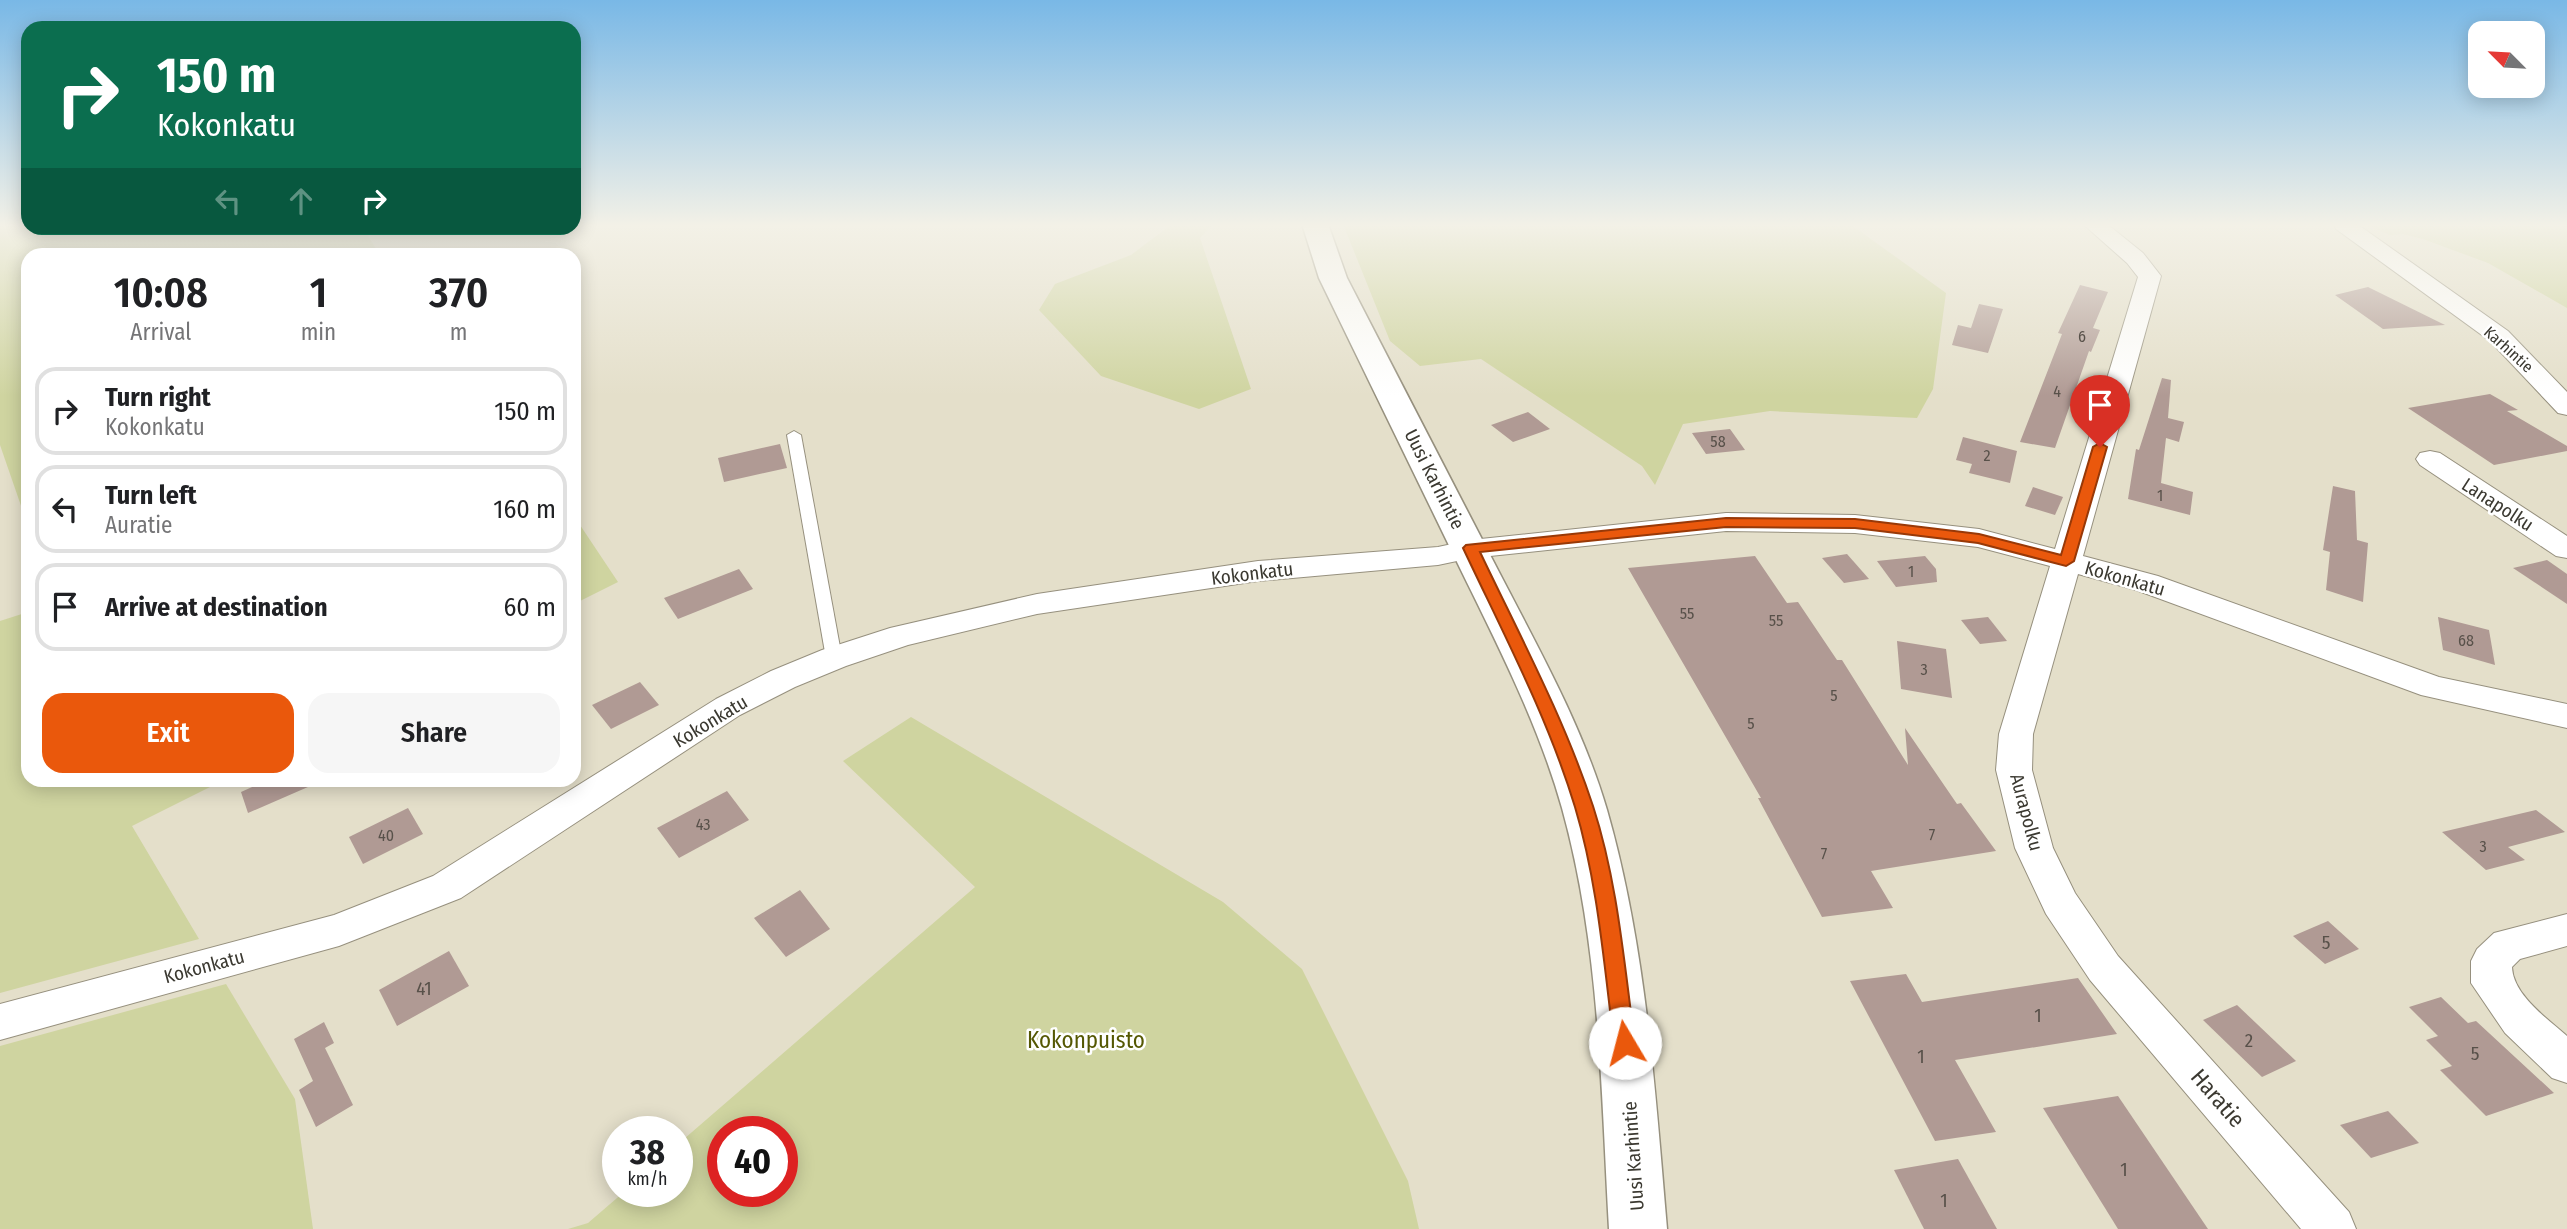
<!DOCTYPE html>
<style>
body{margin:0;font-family:"Fira Sans Condensed",sans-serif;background:#f6f6f6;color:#202124;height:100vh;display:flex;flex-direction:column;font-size:26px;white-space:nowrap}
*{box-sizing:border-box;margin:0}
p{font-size:23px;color:#757577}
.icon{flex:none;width:38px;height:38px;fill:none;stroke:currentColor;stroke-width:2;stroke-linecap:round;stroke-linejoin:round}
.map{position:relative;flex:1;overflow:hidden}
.details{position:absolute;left:21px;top:248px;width:560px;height:539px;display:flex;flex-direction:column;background:#fff;border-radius:21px;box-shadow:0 4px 18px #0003}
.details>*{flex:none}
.hud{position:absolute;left:21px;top:21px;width:560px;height:214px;border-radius:21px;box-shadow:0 4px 18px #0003;background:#0b6e4f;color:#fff;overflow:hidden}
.needle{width:46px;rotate:294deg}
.controls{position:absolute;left:2468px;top:21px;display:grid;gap:14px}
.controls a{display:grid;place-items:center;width:77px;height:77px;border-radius:14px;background:#fff;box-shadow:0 4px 18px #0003;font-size:35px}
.speed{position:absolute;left:602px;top:1116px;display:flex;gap:14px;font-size:35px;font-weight:700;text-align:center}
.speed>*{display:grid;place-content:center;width:91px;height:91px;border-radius:50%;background:#fff;box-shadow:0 4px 18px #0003;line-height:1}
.speed small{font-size:18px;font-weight:400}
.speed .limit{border:10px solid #d22;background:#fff;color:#111}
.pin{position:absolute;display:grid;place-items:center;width:60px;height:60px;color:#fff;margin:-72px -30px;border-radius:50% 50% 50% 0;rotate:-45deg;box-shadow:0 0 7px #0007}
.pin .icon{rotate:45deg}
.me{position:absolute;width:77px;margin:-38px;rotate:352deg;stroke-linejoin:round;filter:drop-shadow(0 0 5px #0008)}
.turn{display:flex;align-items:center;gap:24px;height:147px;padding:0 21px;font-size:32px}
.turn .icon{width:91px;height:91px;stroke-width:2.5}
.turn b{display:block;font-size:49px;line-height:60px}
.lanes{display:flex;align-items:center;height:66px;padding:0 21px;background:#0003;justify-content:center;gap:35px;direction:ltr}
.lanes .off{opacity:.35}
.eta{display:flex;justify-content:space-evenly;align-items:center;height:119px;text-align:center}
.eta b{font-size:42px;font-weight:600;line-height:49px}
.button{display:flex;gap:14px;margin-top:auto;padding:14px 21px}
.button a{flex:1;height:80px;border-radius:21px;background:#ea580c;color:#fff;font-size:28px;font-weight:600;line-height:80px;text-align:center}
.button a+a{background:#f6f6f6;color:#202124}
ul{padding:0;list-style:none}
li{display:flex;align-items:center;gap:21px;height:88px;margin:0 14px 10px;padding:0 7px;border:4px solid #e0e0e0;border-radius:21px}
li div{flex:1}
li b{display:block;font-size:26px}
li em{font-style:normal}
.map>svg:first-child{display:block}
</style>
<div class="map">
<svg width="2567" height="1229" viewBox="0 0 2567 1229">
<rect width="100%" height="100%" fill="#e4dfca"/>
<g fill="#cfd4a0" fill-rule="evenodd">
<path d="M0,224H28V228H379L368,236L380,255L28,256V526L0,445Z"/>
<path d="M1172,224H1213L1200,238L1251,389L1199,409L1101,376L1039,310L1055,284L1131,255Z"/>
<path d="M1343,224H1850L1946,293L1933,389L1917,418L1770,411L1683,424L1655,485L1642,466L1481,359L1420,366L1390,341Z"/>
<path d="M2364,224H2567V308L2488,263L2423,239L2403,234L2390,235Z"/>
<path d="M574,516L618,582L574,604Z"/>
<path d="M28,612V780L222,781L132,826L199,939L0,993V621Z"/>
<path d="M911,717L1223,902L1302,969L1408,1181L1419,1229H568L588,1223L624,1192H677V1145L975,887L843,761ZM723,1132H782V1192H723Z"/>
<path d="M226,984L295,1099L313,1229H0V1046Z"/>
</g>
<g fill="#b09a94">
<path d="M2080,285L2108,292L2093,328L2100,330L2091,352L2089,351L2055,448L2020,442L2062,334L2058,333Z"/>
<path d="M2368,287L2445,325L2383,329L2335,295Z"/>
<path d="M1979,304L2003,309L1988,353L1952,345L1958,325L1971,328Z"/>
<path d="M2162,378L2171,380L2168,418L2184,422L2179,442L2166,438L2161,483L2193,492L2190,515L2128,499L2136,449L2139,450Z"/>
<path d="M2490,394L2518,410L2507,411L2567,446V451L2494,465L2408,408Z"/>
<path d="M1528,412L1550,429L1513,442L1491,425Z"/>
<path d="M1730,429L1745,450L1706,454L1692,433Z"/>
<path d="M1963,437L2017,451L2010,483L1969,473L1972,464L1956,460Z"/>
<path d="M780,444L787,468L724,482L718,458Z"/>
<path d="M2333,486L2355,491L2357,540L2368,543L2363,602L2326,590L2330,552L2323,550Z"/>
<path d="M2033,487L2063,497L2055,515L2025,506Z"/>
<path d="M1847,554L1869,579L1844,583L1822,558Z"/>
<path d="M1755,556L1787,603L1798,602L1837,660H1842L1908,765L1905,728L1957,804L1961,803L1996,851L1871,871L1893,908L1822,917L1758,798H1761L1628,568Z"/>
<path d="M1925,556L1936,569L1937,582L1896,587L1877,561Z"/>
<path d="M2547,560L2567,574V604L2513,568Z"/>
<path d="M739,569L753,589L678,619L664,598Z"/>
<path d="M1988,617L2007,641L1980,644L1961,620Z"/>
<path d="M2438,617L2489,630L2495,665L2443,650Z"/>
<path d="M1897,641L1946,649L1952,698L1901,689Z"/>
<path d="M640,682L659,705L611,729L592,705Z"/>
<path d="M268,780H324L248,813L241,792Z"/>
<path d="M727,791L749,820L679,858L657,828Z"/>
<path d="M408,808L423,834L363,864L349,837Z"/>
<path d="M2536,810L2565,832L2508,847L2525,860L2486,870L2442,832Z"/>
<path d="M800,890L830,929L786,957L754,918Z"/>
<path d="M2328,921L2359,949L2325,964L2293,936Z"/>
<path d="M449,951L469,986L397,1026L379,990Z"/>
<path d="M1906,974L1922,1002L2078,978L2117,1034L1955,1060L1996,1132L1935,1141L1850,981Z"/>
<path d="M2441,997L2468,1023L2476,1021L2554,1093L2486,1116L2440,1070L2452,1066L2426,1040L2438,1036L2409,1007Z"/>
<path d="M2237,1005L2296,1061L2262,1077L2203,1020Z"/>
<path d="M324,1022L334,1043L325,1048L353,1105L316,1127L299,1090L313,1081L294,1039Z"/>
<path d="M2118,1096L2208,1229H2118L2043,1108Z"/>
<path d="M2388,1111L2419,1143L2371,1158L2340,1125Z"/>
<path d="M1958,1159L1997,1229H1924L1894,1170Z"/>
</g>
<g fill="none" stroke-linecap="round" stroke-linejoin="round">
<defs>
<path id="service" d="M794,431L801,435L842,658L834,664L826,658L787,435Z"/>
<g id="minor">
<path d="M2083,224H2107L2143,253L2161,276L2083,556L2158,576L2439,677L2567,704V728L2421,695L2136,590L2078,574L2033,734L2032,770L2053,848L2075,893L2118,956L2349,1212L2356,1229H2301L2090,980L2046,914L2015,848L1996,770L1999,734L2050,566L1978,547L1855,533L1726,531L1471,558L1438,565L1258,581L1037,614L908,645L846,666L795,687L740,715L461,898L339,946L0,1040V1004L334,915L433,876L716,699L771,671L822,650L890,628L1037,594L1258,561L1438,547L1471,540L1726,513L1855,515L1979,529L2055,549L2138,277L2127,263Z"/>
<path d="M2334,224H2357L2508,331L2567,392V415L2558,413L2490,341L2336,229Z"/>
<path d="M2430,451L2440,453L2567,536V558L2556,556L2420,465L2416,459L2420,453Z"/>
<path d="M2567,914V946L2520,959L2512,967C2513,995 2548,1019 2567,1036V1083L2552,1078L2505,1033L2471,983V961L2477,949L2494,933Z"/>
</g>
<path id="tertiary" d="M1302,224H1328L1347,278C1398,377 1449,476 1500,574C1540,651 1583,728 1607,810C1646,946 1655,1089 1667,1229H1609C1601,1089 1600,944 1562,808C1538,723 1497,644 1458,564C1412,469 1365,373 1319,278Z"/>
</defs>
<use href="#service" stroke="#96907e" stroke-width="2"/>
<use href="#minor" stroke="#96907e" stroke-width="2"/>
<use href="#tertiary" stroke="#96907e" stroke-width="3"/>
<use href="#service" fill="#fff" fill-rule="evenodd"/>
<use href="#minor" fill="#fff" fill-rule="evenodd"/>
<use href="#tertiary" fill="#fff" fill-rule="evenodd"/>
</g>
<linearGradient id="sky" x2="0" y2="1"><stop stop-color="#79b8e6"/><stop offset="0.57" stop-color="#f3f1e7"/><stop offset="1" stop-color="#f3f1e7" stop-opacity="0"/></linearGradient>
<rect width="2567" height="396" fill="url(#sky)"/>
<path fill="#ea580c" stroke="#983908" stroke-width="2" d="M2100,443L2107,447L2074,561L2066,566L1978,543L1855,528L1726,527L1480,552C1520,636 1564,718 1593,806C1618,883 1624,964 1635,1043L1632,1050L1625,1053L1617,1050L1614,1043C1604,965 1598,884 1575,807C1548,718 1503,633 1463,548L1466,545L1726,518L1855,519L1979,534L2061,555L2093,447Z"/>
<g text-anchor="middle" stroke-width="5" stroke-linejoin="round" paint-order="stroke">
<g font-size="16" fill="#58514a">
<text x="2082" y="342">6</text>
<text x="2057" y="397">4</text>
<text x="1718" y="447">58</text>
<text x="1987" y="461">2</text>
<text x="2160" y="501">1</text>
<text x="1911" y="577">1</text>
<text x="1687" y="619">55</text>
<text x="1776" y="626">55</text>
<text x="2466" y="646">68</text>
<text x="1924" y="675">3</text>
<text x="1834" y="701">5</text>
<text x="1751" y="729">5</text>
<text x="703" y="830">43</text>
<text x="1932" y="840">7</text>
<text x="386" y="841">40</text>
<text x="2483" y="852">3</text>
<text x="1824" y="859">7</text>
</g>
<g font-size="16" fill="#3b3931" stroke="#fff">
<text transform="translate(2509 349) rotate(42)" y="6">Karhintie</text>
</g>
<g font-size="19" fill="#3b3931" stroke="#fff">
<text transform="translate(1435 479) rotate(63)" y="7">Uusi Karhintie</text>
<text transform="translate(2498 504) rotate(33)" y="7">Lanapolku</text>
<text transform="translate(1252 573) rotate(-7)" y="7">Kokonkatu</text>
<text transform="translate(2125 578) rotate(16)" y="7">Kokonkatu</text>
<text transform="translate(710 721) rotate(-31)" y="7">Kokonkatu</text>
<text transform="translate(2027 812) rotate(75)" y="7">Aurapolku</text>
<text transform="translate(204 966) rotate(-15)" y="7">Kokonkatu</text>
<text transform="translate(1633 1156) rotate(-94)" y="7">Uusi Karhintie</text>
</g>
<g font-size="19" fill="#58514a">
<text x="2326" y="949">5</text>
<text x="424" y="995">41</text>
<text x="2038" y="1022">1</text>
<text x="2249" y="1047">2</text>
<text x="2475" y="1060">5</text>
<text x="1921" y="1063">1</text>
<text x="2124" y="1176">1</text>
<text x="1944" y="1207">1</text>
</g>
<g font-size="23" fill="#555803" stroke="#fff">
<text x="1086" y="1048">Kokonpuisto</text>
</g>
<g font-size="23" fill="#3b3931" stroke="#fff">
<text transform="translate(2218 1098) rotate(49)" y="8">Haratie</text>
</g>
</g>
</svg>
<div class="controls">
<a><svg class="needle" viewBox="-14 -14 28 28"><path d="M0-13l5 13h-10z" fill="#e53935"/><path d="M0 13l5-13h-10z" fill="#757577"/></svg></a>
</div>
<div class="speed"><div>38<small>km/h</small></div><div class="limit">40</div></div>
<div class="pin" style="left:2100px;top:447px;background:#d93025"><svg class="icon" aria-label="arrive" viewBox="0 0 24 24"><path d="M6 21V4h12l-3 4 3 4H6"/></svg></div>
<svg class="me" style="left:1625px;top:1043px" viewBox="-20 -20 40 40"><circle r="19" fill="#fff"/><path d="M0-13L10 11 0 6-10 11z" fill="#ea580c"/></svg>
<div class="hud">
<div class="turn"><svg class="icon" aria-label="right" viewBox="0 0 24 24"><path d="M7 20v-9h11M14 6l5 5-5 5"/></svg><div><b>150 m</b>Kokonkatu</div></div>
<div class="lanes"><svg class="icon off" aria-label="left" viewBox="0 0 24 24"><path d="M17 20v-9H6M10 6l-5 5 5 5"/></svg><svg class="icon off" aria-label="ahead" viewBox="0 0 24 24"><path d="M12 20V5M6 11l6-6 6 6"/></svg><svg class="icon" aria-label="right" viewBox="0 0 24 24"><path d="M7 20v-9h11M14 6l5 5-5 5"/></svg></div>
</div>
<section class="details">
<div class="eta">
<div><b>10:08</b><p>Arrival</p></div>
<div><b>1</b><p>min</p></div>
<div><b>370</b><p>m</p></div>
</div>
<ul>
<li><svg class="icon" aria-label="right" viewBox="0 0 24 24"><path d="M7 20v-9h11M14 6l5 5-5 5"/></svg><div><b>Turn right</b><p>Kokonkatu</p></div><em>150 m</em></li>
<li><svg class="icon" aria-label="left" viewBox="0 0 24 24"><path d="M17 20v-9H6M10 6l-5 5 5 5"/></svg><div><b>Turn left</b><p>Auratie</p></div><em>160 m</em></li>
<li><svg class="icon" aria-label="arrive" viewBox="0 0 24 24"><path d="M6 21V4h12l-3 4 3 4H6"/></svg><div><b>Arrive at destination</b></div><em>60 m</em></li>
</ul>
<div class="button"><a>Exit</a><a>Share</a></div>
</section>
</div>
